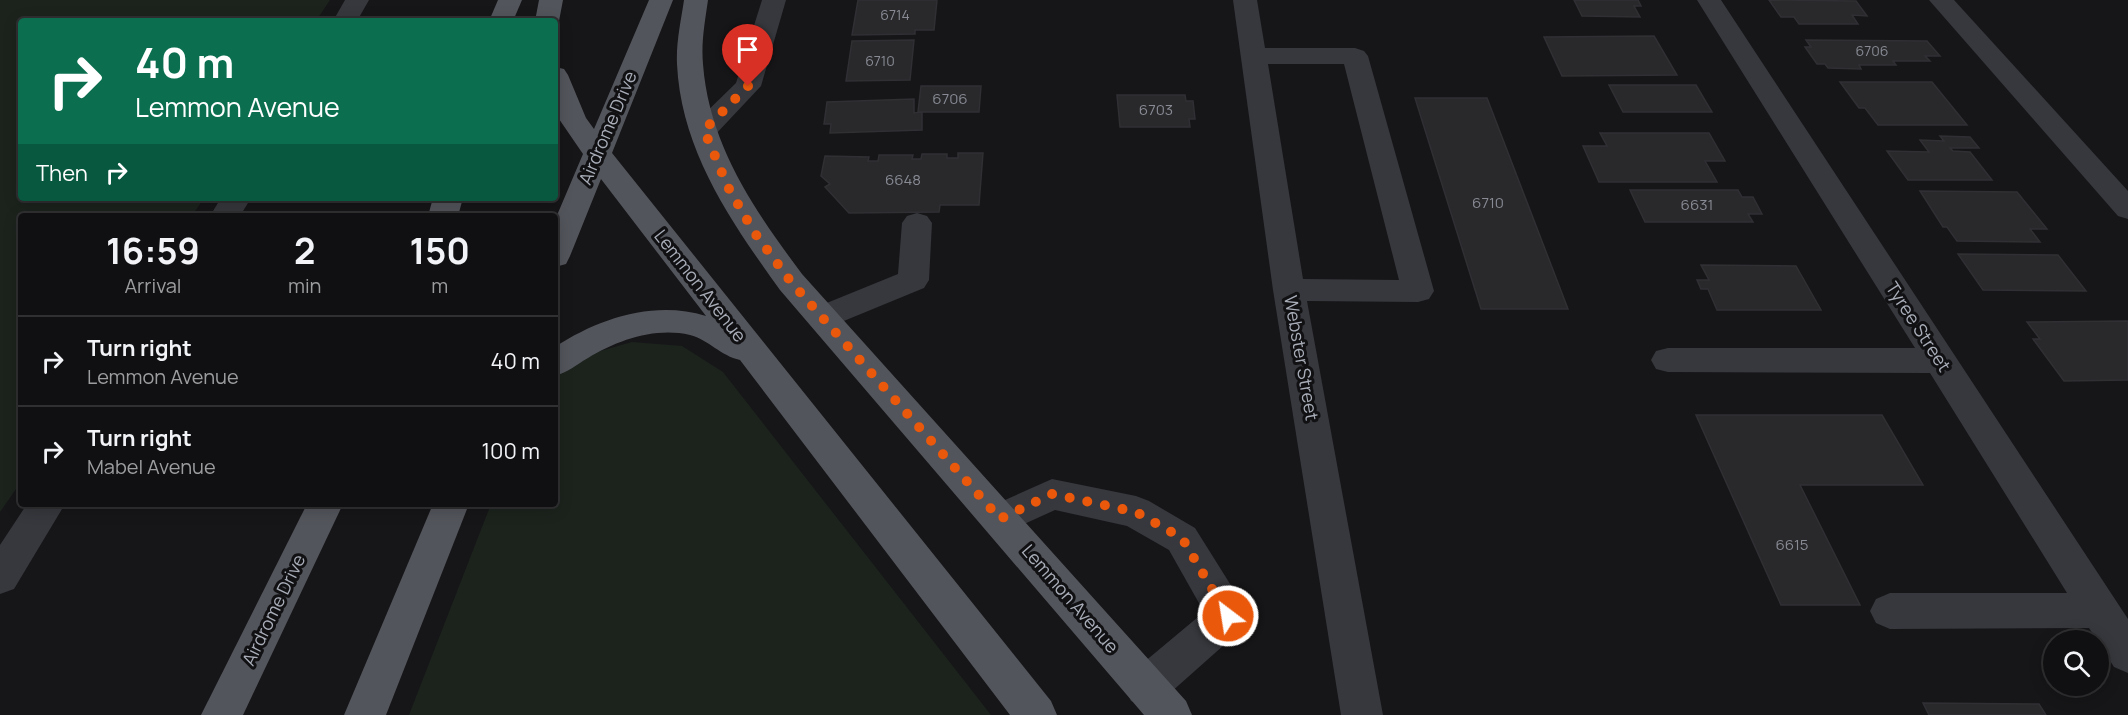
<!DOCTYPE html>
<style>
body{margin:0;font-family:Manrope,sans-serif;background:#19191b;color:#f1f3f6;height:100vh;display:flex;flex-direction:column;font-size:22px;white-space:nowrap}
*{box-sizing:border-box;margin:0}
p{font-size:20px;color:#9c9d9f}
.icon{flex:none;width:33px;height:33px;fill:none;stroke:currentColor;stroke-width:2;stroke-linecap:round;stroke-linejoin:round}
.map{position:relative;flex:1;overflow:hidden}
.panel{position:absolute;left:18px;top:213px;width:540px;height:294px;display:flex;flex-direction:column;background:#101012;border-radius:6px;box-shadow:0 3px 15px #0003,0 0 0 2px #303032}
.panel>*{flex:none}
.top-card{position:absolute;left:18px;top:18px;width:540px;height:183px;border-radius:6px;box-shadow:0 3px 15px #0003,0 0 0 2px #303032;background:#0b6e4f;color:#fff;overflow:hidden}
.buttons{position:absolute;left:2043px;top:630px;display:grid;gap:12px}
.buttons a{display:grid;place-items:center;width:66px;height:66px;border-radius:50%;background:#101012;box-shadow:0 3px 15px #0003,0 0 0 2px #303032;font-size:30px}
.pin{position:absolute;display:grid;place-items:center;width:51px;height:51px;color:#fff;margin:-62px -26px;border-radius:50% 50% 50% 0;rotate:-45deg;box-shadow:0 0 6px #0007}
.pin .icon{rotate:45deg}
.me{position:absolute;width:66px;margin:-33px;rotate:329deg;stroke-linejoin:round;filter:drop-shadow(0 0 4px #0008)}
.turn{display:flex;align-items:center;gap:21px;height:126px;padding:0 18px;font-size:27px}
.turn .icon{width:78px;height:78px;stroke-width:2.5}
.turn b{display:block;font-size:42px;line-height:51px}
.then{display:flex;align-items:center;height:57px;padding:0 18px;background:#0003;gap:12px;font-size:22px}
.eta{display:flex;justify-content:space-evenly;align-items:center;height:102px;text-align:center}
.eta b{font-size:36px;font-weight:700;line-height:42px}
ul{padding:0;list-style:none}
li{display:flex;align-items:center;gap:18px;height:90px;padding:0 18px;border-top:2px solid #303032}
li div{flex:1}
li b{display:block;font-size:22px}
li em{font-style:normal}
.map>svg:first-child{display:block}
</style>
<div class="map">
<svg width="2128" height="715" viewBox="0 0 2128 715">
<rect width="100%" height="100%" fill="#161618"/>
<g fill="#1c231d">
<path d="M0,0H330L316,21H21V198H204L192,216H21V482L0,512Z"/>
<path d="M632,342L682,346L723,372L991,715H409L491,504H555V377L583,356Z"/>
</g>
<g fill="#29292c" stroke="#303034" stroke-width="1.5">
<path d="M858,0H937L934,30H915V34L852,35Z"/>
<path d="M1574,0H1638L1641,6H1634L1640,17L1582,16Z"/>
<path d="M1769,0L1856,1L1867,16L1852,15L1858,24H1799L1794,17H1781Z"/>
<path d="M1654,36L1677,75L1562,76L1544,37Z"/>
<path d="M914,40L910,80L846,81L852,41Z"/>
<path d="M1806,40L1927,41L1940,56H1925L1930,61H1893L1896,65H1859L1861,69L1828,68L1825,64H1817L1805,47H1811Z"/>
<path d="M1840,82H1932L1967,125H1878L1865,108H1859Z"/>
<path d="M1609,85H1696L1712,112H1623Z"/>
<path d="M921,86H981L979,112H918Z"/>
<path d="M1117,95H1185L1186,101H1193L1195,119H1189L1190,127H1120Z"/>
<path d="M1415,98H1487L1568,309H1481Z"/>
<path d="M914,99V113L922,112V130L830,133L831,124H824L827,102Z"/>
<path d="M1600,133H1709L1725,161H1705L1717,182H1599L1583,146H1607Z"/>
<path d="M1940,136L1970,137L1979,148H1950L1953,151L1970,152L1992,180H1908L1887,151L1929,152L1920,140L1944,141Z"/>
<path d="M958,153H983L979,205H940L939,212L849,213L825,187L830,184L821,176L825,156L869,157L868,161H878L879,155H913L912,159H921L922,154H947V158H958Z"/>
<path d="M1630,190H1738L1742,197H1753L1762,214H1748L1753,222H1645Z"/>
<path d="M1920,191L2017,192L2047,229H2030L2040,242L1957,241L1947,227H1943Z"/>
<path d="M1958,254L2058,255L2086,291L1983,290Z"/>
<path d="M1701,265L1796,266L1821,310H1717L1708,289H1701L1697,280H1709Z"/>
<path d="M2128,321V380L2064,381L2033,339H2040L2027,322Z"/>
<path d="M1696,415H1882L1923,485H1800L1860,605H1781Z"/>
<path d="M1923,703L2039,704L2046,715H1929Z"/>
</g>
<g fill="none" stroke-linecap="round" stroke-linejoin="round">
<g fill="#37383d" fill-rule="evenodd">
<path d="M345,0H369L357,21H333Z"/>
<path d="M762,0H786L761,86L714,136L704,139L694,136L690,130L694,124L736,83Z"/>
<path d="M1233,0H1257L1265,48H1355L1364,51L1368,56L1434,291L1429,299L1418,302L1307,301L1383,715H1341L1273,290ZM1268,64H1344L1399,280L1303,279Z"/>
<path d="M1697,0H1721L2128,619V673L2114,667L2089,628L1890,629L1876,623L1870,611L1876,599L1890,593H2067L1930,373L1668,372L1656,369L1651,360L1656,351L1668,348H1915Z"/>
<path d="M1929,0H1954L2128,191V219L2118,216Z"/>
<path d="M221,198H251L240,216H210Z"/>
<path d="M917,213L927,216L932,223L929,280L924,288L834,325L823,329L812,325L807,317L812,309L898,274L902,223L907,216Z"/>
<path d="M1052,479L1136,496L1149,501L1195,528L1242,603L1248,616L1242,629L1161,701L1146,706L1131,701L1125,687L1131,673L1204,612L1169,550L1127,526L1055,510L1000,535L987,530L982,519L987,508Z"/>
<path d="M27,504H65L14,589L0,594V545Z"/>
</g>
<g fill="#53555c" fill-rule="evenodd">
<path d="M498,0H522L513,21H489Z"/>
<path d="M539,0H563L559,21L556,26L555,21H535Z"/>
<path d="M649,0H673L612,153L1051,701L1057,715H1010L740,360C721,356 709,340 690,335C655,327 618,340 588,358C576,365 568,372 555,376V347C599,318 655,300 706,316L601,179L570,256L566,264L555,267V220L583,154L559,119L555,108V67L564,69L568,75L586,118L594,129Z"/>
<path d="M684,0H708C705,21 701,43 703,64C709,145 755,211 802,274L1186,701L1192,715H1144L780,290C731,222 681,150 677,64C676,42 681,21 684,0Z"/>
<path d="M433,198H463L458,216H428Z"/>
<path d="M307,504H343L243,715H201Z"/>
<path d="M433,504H469L386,715H344Z"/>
</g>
</g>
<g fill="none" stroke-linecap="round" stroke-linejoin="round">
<path stroke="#ea580c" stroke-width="10" stroke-dasharray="0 18" d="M748,86L704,130L728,187L754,232L791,282L1000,519L1052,494L1136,512L1182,538L1228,616"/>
</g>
<g text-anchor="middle" stroke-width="6" stroke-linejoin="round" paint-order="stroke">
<g font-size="14" fill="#888b94">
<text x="895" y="20">6714</text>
<text x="1872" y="56">6706</text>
<text x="880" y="66">6710</text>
</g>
<g font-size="15" fill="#888b94">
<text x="950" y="104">6706</text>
<text x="1156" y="115">6703</text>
<text x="903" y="185">6648</text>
<text x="1488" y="208">6710</text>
<text x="1697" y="210">6631</text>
<text x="1792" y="550">6615</text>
</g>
<g font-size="18" fill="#a8adb8" stroke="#111113">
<text transform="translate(608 128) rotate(-67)" y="6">Airdrome Drive</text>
<text transform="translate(700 286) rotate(52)" y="6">Lemmon Avenue</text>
<text transform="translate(1918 327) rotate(57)" y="6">Tyree Street</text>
<text transform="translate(1301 358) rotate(80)" y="6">Webster Street</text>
<text transform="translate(1070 599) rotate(49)" y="6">Lemmon Avenue</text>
<text transform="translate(274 610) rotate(-64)" y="6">Airdrome Drive</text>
</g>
</g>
</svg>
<div class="buttons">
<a><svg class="icon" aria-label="search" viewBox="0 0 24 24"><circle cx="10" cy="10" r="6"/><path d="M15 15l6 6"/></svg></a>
</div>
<div class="pin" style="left:748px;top:86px;background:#d93025"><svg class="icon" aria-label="arrive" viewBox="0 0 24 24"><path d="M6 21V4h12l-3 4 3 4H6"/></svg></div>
<svg class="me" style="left:1228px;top:616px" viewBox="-20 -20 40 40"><circle r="17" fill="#ea580c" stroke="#fff" stroke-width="3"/><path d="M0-11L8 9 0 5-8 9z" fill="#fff"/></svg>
<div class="top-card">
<div class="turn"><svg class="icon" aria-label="right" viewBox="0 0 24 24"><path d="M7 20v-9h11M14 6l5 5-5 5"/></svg><div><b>40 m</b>Lemmon Avenue</div></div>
<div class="then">Then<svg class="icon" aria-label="right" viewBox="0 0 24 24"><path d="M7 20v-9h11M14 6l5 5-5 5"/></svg></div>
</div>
<section class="panel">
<div class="eta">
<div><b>16:59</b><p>Arrival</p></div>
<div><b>2</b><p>min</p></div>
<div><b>150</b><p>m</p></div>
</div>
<ul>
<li><svg class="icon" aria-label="right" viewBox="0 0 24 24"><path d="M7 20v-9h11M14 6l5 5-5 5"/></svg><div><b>Turn right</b><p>Lemmon Avenue</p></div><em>40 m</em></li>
<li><svg class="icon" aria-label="right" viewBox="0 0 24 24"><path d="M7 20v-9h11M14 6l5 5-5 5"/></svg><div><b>Turn right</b><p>Mabel Avenue</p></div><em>100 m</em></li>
</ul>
</section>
</div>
